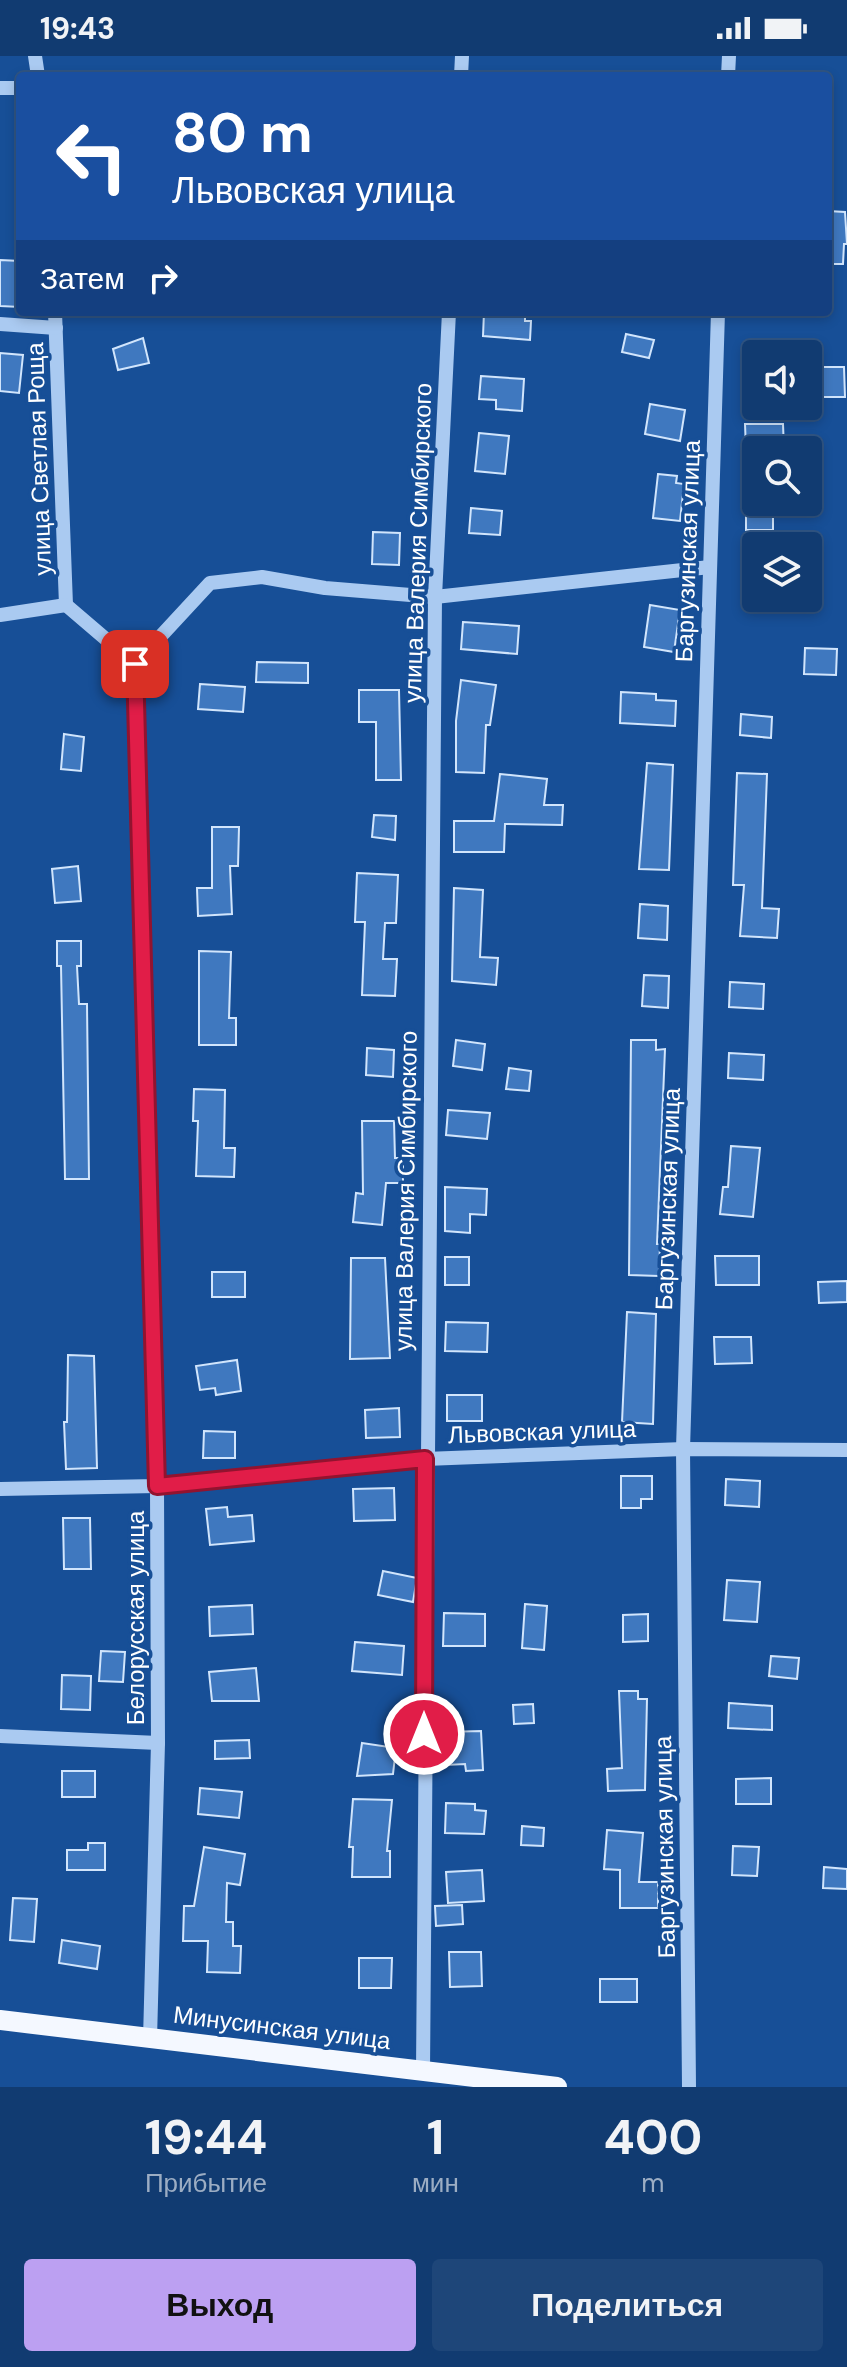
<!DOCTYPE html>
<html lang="ru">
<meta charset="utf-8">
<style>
body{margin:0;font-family:"DM Sans",sans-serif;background:#1e4679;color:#f1f3f6;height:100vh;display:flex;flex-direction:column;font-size:30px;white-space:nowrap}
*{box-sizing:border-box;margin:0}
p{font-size:26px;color:#9cadc3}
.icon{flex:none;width:44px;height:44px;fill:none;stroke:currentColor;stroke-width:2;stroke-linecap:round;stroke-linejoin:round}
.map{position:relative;height:2031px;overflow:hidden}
.sheet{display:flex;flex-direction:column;background:#113b71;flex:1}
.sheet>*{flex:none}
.top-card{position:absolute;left:16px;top:16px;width:816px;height:244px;border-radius:8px;box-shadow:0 4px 12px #0003,0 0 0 2px #305584;background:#1a4fa0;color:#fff;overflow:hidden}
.tools{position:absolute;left:742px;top:284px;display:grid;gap:16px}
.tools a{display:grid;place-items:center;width:80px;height:80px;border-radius:8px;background:#113b71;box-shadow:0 4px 12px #0003,0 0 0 2px #305584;font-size:40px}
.pin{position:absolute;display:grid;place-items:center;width:68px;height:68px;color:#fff;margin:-34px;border-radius:16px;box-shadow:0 4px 12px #0006}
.me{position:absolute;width:88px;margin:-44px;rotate:0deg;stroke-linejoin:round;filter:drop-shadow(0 0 6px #0008)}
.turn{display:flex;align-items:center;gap:28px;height:168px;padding:0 24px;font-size:36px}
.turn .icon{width:104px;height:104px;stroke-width:2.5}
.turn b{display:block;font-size:56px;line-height:68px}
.then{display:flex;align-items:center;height:76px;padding:0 24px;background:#0003;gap:16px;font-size:30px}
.eta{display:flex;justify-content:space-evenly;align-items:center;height:136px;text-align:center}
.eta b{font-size:48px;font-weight:700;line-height:56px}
.button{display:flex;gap:16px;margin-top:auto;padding:16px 24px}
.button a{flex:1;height:92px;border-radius:8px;background:#bca0f2;color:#111;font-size:32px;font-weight:700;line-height:92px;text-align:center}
.button a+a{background:#1e4679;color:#f1f3f6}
.status{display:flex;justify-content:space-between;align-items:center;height:56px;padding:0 40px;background:#113b71;direction:ltr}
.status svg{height:22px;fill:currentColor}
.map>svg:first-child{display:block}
</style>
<div class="status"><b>19:43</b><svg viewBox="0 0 49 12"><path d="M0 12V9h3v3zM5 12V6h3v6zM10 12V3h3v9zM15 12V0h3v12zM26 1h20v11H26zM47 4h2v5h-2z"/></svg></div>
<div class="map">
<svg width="847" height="2031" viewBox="0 0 847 2031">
<rect width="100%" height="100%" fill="#174f97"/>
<g fill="#3f78bf" stroke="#d1e5fc" stroke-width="2">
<path d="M828,155L845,156L847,188H844L843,208H828Z"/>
<path d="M0,204L20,205V251L0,250Z"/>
<path d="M484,256H525V265H531L530,284L483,280Z"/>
<path d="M626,278L654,284L649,302L622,296Z"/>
<path d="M143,282L149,307L118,314L113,293Z"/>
<path d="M0,297L23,299L19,337L0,335Z"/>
<path d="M815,311H844L845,341H808V320H815Z"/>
<path d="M481,320L524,323L522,355L496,353V344L479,343Z"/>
<path d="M650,348L685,354L680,385L645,378Z"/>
<path d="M745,368H783L784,394H746Z"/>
<path d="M479,377L509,380L505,418L475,415Z"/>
<path d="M658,418L677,420L676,427L684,428L680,465L653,462Z"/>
<rect x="746" y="446" width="27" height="28"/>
<path d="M471,452L502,455L500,479L469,477Z"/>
<path d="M373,476L400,477L399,509L372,508Z"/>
<path d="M650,549L680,554L674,596L644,591Z"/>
<path d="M463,566L519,570L517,598L461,593Z"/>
<path d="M805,592L837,593L836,619L804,618Z"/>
<path d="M257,606L308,607V627L256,626Z"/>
<path d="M461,624L496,629L490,669H486L484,717L456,716V665Z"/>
<path d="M200,628L245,631L243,656L198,653Z"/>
<path d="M359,634H399L401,724H376V666H359Z"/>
<path d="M621,636L656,638V644L676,645L675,670L620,667Z"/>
<path d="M741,658L772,661L771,682L740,679Z"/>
<path d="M64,678L84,681L81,715L61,713Z"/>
<path d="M647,707L673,709L669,814L639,813Z"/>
<path d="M737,717L767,718L762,852L779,853L777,882L740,880L744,829H733Z"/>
<path d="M500,718L547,723L544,749H563L562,769L505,768L504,796H454V765H494Z"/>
<path d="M374,759L396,760L395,784L372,781Z"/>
<path d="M212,771H239L238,810H230L232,858L198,860L197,832H212Z"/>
<path d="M78,810L81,845L55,847L52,813Z"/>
<path d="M357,817L398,819L396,867H385L383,903H397L395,940L362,939L365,866H355Z"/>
<path d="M454,832L483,834L480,901L498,902L496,929L452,925Z"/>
<path d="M640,848L668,850L667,884L638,882Z"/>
<path d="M57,885H81V910H77L79,948H87L89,1123H65L61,910H57Z"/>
<path d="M199,895L231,896L229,962H236V989H199Z"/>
<path d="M644,919L669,920L668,952L642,950Z"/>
<path d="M730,926L764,928L763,953L729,951Z"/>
<path d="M456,984L485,988L482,1014L453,1010Z"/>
<path d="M631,984H656V994L665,993L657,1188H660L659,1220L629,1219Z"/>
<path d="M367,992L394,994L393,1021L366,1019Z"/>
<path d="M729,997L764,999L763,1024L728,1022Z"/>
<path d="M509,1012L531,1015L529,1035L506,1033Z"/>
<path d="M194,1033L225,1034L224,1092H235L234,1121L196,1120L198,1065H193Z"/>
<path d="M448,1054L490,1057L487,1083L446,1079Z"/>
<path d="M362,1065H394L395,1102H403V1127H386L382,1169L353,1166L356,1137L363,1138Z"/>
<path d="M731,1090L760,1092L753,1161L720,1158L723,1131H728Z"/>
<path d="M445,1131L487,1133L486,1159L470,1158V1177L445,1175Z"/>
<path d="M715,1200H759V1229H716Z"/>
<rect x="445" y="1201" width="24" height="28"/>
<path d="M351,1202H385L390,1302L350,1303Z"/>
<rect x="212" y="1216" width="33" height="25"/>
<path d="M847,1225V1246L819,1247L818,1226Z"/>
<path d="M627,1256L656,1258L653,1368L622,1366Z"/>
<path d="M446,1266L488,1267L487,1296L445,1295Z"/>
<path d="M714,1281H751L752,1307L715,1308Z"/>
<path d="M68,1299L94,1300L97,1412L66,1413L64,1366H67Z"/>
<path d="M237,1304L241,1335L216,1339L215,1332L200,1334L196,1310Z"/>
<rect x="447" y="1339" width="35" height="26"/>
<path d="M399,1352L400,1381L366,1382L365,1354Z"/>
<path d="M204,1375L235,1376V1402H203Z"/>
<path d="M621,1420H652V1443H641V1452H621Z"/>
<path d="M726,1423L760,1425L759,1451L725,1449Z"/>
<path d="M394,1432L395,1464L354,1465L353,1433Z"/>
<path d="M227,1451L228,1461L252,1459L254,1485L210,1489L206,1453Z"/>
<path d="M63,1462H90L91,1513H64Z"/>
<path d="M383,1515L417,1522L413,1546L378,1539Z"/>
<path d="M727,1524L760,1526L757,1566L724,1564Z"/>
<path d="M525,1548L547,1550L544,1594L522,1592Z"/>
<path d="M252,1549L253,1578L210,1580L209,1551Z"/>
<path d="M444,1557L485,1558V1590H443Z"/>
<path d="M648,1558V1585L623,1586V1559Z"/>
<path d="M355,1586L404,1590L402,1619L352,1615Z"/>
<path d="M101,1595L125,1596L123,1626L99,1625Z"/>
<path d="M771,1600L799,1602L797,1623L769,1620Z"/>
<path d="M256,1612L259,1645H212L209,1616Z"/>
<path d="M62,1619L91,1620L90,1654L61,1653Z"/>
<path d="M619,1635H638V1643H647L645,1734L608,1735L607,1713L622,1712Z"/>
<path d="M729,1647L772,1650V1674L728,1672Z"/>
<path d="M533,1648L534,1667L514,1668L513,1649Z"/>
<path d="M481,1675L483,1714L466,1715L465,1708L446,1709L445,1676Z"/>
<path d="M249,1684L250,1702L215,1703V1685Z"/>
<path d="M362,1687L396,1692L393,1718L357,1720Z"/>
<rect x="62" y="1715" width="33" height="26"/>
<path d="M771,1722V1748H736V1723Z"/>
<path d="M200,1732L242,1736L239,1762L198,1758Z"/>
<path d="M353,1743L392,1744L387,1795H390V1821H352L353,1791H349Z"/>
<path d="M446,1747L475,1748V1754L486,1755L484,1778L445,1777Z"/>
<path d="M522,1770L544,1772L543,1790L521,1789Z"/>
<path d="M607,1774L643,1777L639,1826H658V1852H620V1814L604,1813Z"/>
<path d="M88,1787H105V1814H67V1794H88Z"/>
<path d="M733,1790L759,1791L757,1820L732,1819Z"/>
<path d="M204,1791L245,1798L240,1829L227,1827L226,1866H233V1890H241L240,1917L207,1916L208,1885H183L184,1850H194Z"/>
<path d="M824,1811L847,1813V1833L823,1832Z"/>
<path d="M482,1814L484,1845L448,1847L446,1816Z"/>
<path d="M13,1842L37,1843L34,1886L10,1884Z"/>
<path d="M462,1849L463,1868L436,1870L435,1850Z"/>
<path d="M62,1884L100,1890L97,1913L59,1907Z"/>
<path d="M449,1896H481L482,1930L450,1931Z"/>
<path d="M359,1902H392L391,1932H359Z"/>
<rect x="600" y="1923" width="37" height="23"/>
</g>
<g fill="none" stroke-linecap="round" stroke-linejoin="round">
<g stroke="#aacaf1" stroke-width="14">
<path d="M35,0L38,20"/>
<path d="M461,20L462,0"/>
<path d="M728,20L729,0"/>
<path d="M0,32H20"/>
<path d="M55,256L66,549"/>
<path d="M0,268L56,272"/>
<path d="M66,549L135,608L157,1430L158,1687L150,1983"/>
<path d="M0,559L66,549"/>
<path d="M135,608L210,527L262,521L325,532L435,541L710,511"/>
<path d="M0,1433L157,1430L425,1403L683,1393L847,1394"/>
<path d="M0,1680L158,1687"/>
<path d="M423,2015L435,541L449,256"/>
<path d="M689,2031L683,1393L718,256"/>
</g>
<path stroke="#f4f8ff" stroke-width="20" d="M0,1964L557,2031"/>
</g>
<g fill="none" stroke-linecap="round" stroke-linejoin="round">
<defs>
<path id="route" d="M135,608L157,1430L425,1403L424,1678"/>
</defs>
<use href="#route" stroke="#92132f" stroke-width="20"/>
<use href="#route" stroke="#e11d48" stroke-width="14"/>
</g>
<g text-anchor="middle" stroke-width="7" stroke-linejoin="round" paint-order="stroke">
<g font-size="24" fill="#fff" stroke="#174f97">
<text transform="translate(39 403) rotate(-92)" y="8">улица Светлая Роща</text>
<text transform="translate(418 487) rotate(-88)" y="8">улица Валерия Симбирского</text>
<text transform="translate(688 495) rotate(-88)" y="8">Баргузинская улица</text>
<text transform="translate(406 1135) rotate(-89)" y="8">улица Валерия Симбирского</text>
<text transform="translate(668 1143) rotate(-88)" y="8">Баргузинская улица</text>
<text transform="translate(542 1376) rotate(-2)" y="8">Львовская улица</text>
<text transform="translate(136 1562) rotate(-90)" y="8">Белорусская улица</text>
<text transform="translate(665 1791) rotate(-91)" y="8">Баргузинская улица</text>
<text transform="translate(282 1972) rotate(7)" y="8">Минусинская улица</text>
</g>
</g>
</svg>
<div class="tools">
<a><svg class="icon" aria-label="sound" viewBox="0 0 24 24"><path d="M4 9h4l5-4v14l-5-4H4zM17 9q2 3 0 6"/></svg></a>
<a><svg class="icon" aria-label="search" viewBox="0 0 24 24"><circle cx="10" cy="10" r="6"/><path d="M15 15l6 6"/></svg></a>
<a><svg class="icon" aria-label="layers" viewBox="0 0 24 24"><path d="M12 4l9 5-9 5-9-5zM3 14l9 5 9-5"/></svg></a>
</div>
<div class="pin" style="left:135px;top:608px;background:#d93025"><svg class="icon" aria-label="arrive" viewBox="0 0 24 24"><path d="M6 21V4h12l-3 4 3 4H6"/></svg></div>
<svg class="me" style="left:424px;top:1678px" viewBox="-20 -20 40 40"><circle r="17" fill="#e11d48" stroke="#fff" stroke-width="3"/><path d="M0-11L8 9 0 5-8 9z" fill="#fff"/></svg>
<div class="top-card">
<div class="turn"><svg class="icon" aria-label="left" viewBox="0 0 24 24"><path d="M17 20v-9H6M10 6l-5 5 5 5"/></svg><div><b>80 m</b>Львовская улица</div></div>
<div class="then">Затем<svg class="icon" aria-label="right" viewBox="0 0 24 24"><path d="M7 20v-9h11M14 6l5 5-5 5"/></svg></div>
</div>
</div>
<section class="sheet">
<div class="eta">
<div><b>19:44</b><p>Прибытие</p></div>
<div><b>1</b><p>мин</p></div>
<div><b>400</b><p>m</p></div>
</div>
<div class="button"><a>Выход</a><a>Поделиться</a></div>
</section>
